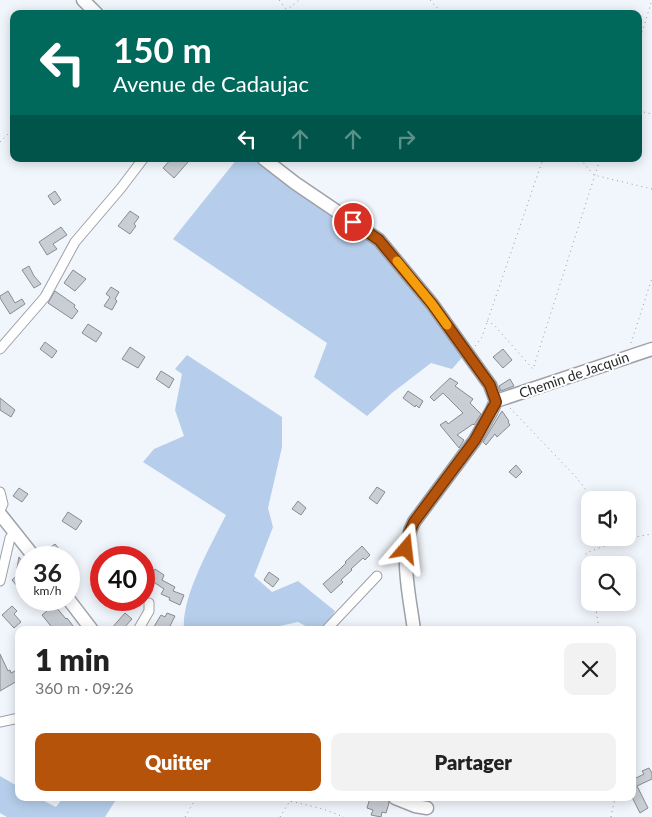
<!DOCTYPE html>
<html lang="fr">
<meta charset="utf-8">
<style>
body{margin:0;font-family:Lato,sans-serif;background:#f2f2f2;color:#222;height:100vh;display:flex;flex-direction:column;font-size:19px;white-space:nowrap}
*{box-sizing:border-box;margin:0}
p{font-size:16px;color:#767676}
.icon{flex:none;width:28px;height:28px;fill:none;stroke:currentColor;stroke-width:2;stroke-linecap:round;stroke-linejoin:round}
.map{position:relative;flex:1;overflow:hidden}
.details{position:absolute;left:15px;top:626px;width:621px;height:175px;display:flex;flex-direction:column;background:#fff;border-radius:10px;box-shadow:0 2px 12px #0003}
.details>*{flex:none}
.banner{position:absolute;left:10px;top:10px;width:632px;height:152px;border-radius:10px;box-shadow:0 2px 12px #0003;background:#00695c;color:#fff;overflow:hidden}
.buttons{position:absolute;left:581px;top:491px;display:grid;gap:10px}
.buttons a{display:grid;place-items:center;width:55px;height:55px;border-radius:10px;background:#fff;box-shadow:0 2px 12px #0003;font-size:25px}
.speed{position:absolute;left:15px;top:546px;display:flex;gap:10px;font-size:25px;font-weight:700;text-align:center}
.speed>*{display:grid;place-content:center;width:65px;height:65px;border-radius:50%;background:#fff;box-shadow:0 2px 12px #0003;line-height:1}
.speed small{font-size:12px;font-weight:400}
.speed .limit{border:8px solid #d22;background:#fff;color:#111}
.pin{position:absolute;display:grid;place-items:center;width:42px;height:42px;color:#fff;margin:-21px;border:2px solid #fff;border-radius:50%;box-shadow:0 1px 5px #0007}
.me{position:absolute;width:55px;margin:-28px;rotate:17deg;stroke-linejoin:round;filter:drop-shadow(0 0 4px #0008)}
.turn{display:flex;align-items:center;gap:18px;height:105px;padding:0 20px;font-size:22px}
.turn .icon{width:65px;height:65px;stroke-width:2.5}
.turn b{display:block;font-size:35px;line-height:42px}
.lanes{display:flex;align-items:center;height:48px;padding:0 20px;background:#0003;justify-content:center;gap:25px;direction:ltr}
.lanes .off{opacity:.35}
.round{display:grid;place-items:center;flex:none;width:52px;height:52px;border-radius:10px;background:#f2f2f2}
.headline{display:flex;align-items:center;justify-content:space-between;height:85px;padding:0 20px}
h1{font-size:30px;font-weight:800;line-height:38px}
.button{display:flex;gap:10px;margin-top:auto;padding:10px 20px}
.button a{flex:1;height:58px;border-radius:10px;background:#b45309;color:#fff;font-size:20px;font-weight:800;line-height:58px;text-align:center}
.button a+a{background:#f2f2f2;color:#222}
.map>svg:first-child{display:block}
</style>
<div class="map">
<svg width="652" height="817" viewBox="0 0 652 817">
<rect width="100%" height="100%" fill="#f1f6fc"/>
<g fill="#b6ceeb">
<path d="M237,159H267L385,250L466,353L452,369L431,363L392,393L367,416L314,377L327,343L173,239Z"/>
<path d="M187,355L282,417V447L268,508L273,527L254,576L272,592L298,581L335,611L324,630H313L298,622L280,626L275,630H184C181,597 211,545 226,515L143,462L154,449L184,436L175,410L182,374L175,369Z"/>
<path d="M0,776L19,787V798H38L56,807L63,798H117L105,817H7L0,813Z"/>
</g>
<g fill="#c9ced4" stroke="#888c92">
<path d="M171,159H185L188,162L174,178L163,168Z"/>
<path d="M55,191L61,200L54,205L48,196Z"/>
<path d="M130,211L139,217L134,224L136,226L130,234L118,226Z"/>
<path d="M61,227L67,235L53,244L57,249L47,255L39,242Z"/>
<path d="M29,266L34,276L41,284L34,288L22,270Z"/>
<path d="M73,270L86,279L75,291L64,283Z"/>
<path d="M111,287L119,292L115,299L117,301L112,310L104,306L110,297L106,294Z"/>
<path d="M8,291L15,303L22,299L25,304L10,314L0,298V296Z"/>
<path d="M55,291L75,305L74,307L78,311L72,319L48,303Z"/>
<path d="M88,324L102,333L96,342L82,333Z"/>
<path d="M45,342L57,351L52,358L40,349Z"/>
<path d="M130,347L145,357L138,368L122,359Z"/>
<path d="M503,349L512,360L503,368L493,357Z"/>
<path d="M161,371L174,379L169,388L156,379Z"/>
<path d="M450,378L458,383L455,386L473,399L470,403L481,414L474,425L473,424L457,435L464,440L459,448L440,425L446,421L448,424L463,413L443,393L434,401L430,397Z"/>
<path d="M510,379L514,386L501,391L499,386Z"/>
<path d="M408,391L423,401L419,408L416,405L415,407L403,398Z"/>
<path d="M0,398L15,410L11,417L0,410Z"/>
<path d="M502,411L509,421L508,422L510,425L497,437L495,434L486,445L483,442Z"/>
<path d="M516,465L522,472L516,478L509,472Z"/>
<path d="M377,487L385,492L377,504L369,498Z"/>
<path d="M19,488L28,494L22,502L13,496Z"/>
<path d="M298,501L306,508L301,515L292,509Z"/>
<path d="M68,512L82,521L76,530L62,521Z"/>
<path d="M55,544L60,550L61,549L68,558H55L48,549Z"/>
<path d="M362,546L370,555L365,560L363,558L351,569L352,570L341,580L343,582L331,593L323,584L340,569L346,563L345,562Z"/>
<path d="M19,557L26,566V580L17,586L12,580L20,573L17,568Z"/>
<path d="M155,569L164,575L162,580L175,587L173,591L184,595L180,605L169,600L170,598L161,594L164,589L152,581L148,586L144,582V572L150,576Z"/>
<path d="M269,572L279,579L273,587L264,580Z"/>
<path d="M38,600H50L66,619L67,618L73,626L68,630H54L42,615L47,611Z"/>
<path d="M12,606L17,611L14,614L21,622L14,628L2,615Z"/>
<path d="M125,613L132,619L122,630H110Z"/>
<path d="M167,613L175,616L168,630L162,628L161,630H152L161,615L165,617Z"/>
<path d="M0,654L8,671L10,670L11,673L19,669V680L0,691Z"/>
<path d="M649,768L652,773V779L637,786L648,808L640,813L632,797V776L634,779L644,774L642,771Z"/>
<path d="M370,798L387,799L389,803L386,813L382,812L381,817L371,815L373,810L367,808Z"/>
</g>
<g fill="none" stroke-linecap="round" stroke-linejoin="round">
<defs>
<g id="street">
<path d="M0,349L45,297L75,242L121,188L143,159"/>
<path d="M0,492L3,504L0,510"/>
<path d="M0,581L10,538L15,532"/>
<path d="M138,630L149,611V603"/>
<path d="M326,630L377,576"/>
<path d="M0,722L19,718"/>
</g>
<g id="secondary">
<path d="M83,0L97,14"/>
<path d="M264,159L295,183L379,240L432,304L490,385L496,401L491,412L475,440L414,522C398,551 410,598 414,630"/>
<path d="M496,401L652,349"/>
<path d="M0,514L35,558"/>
<path d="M69,600L92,630"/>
<path d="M395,798L415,806L427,808"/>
</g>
</defs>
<use href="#street" stroke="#9ea2a8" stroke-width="11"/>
<use href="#secondary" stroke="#9ea2a8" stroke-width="15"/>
<g stroke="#979a9e" stroke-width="1" stroke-dasharray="1 4" stroke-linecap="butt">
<path d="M279,0L286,9"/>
<path d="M430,0L443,14"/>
<path d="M282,14L299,0"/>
<path d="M639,42L651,3"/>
<path d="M639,111L652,114"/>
<path d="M0,142L14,128"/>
<path d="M580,159L594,175L652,189"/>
<path d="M487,321L494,325L533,369L600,159"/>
<path d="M631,343L652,278"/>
<path d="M475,346L482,337L543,159"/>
<path d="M510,408L576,477L594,500"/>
<path d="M623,539L652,534"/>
<path d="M590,574L586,553L623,539L622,538"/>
<path d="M595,602L599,630"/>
<path d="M279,798L288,800"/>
<path d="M185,817L196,798"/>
<path d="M280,817L290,801L323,809L344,817"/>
<path d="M611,817L615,798"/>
</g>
<use href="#street" stroke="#fff" stroke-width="9"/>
<use href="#secondary" stroke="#fff" stroke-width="12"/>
</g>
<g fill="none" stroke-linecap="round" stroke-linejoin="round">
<defs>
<path id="route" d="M353,222L379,240L432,304L490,385L496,402L475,440L414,522L409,533L406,549"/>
</defs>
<use href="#route" stroke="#753606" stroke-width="12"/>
<use href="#route" stroke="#b45309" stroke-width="9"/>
<path stroke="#f59e0b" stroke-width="9" d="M397,261L432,304L447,325"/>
</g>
<g text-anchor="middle" stroke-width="4" stroke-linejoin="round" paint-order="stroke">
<g font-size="14" fill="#292b2d" stroke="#fff">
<text transform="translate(574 375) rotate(-19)" y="5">Chemin de Jacquin</text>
</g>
</g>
</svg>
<div class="buttons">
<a><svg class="icon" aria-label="sound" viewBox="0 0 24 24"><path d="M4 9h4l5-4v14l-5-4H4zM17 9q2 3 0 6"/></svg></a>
<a><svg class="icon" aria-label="search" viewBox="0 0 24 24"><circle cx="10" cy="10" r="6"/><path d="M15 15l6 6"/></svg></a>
</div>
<div class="speed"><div>36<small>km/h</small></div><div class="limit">40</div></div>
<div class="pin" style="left:353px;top:222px;background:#d93025"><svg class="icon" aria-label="arrive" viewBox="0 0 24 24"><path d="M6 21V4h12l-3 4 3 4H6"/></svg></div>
<svg class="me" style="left:406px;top:549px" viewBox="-20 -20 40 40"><path d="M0-17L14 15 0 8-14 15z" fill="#b45309" stroke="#fff" stroke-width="4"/></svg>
<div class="banner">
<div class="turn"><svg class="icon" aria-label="left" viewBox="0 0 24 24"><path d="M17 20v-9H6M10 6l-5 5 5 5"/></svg><div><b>150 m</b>Avenue de Cadaujac</div></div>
<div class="lanes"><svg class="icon" aria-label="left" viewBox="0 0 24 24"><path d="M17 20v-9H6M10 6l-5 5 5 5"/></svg><svg class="icon off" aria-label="ahead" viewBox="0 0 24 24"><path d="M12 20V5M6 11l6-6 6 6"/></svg><svg class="icon off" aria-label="ahead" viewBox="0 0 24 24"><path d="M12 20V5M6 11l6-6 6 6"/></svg><svg class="icon off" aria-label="right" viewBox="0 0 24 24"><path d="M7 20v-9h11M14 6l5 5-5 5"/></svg></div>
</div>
<section class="details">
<div class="headline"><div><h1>1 min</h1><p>360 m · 09:26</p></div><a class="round"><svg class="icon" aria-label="close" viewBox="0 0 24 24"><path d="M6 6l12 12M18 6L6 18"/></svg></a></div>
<div class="button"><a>Quitter</a><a>Partager</a></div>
</section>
</div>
